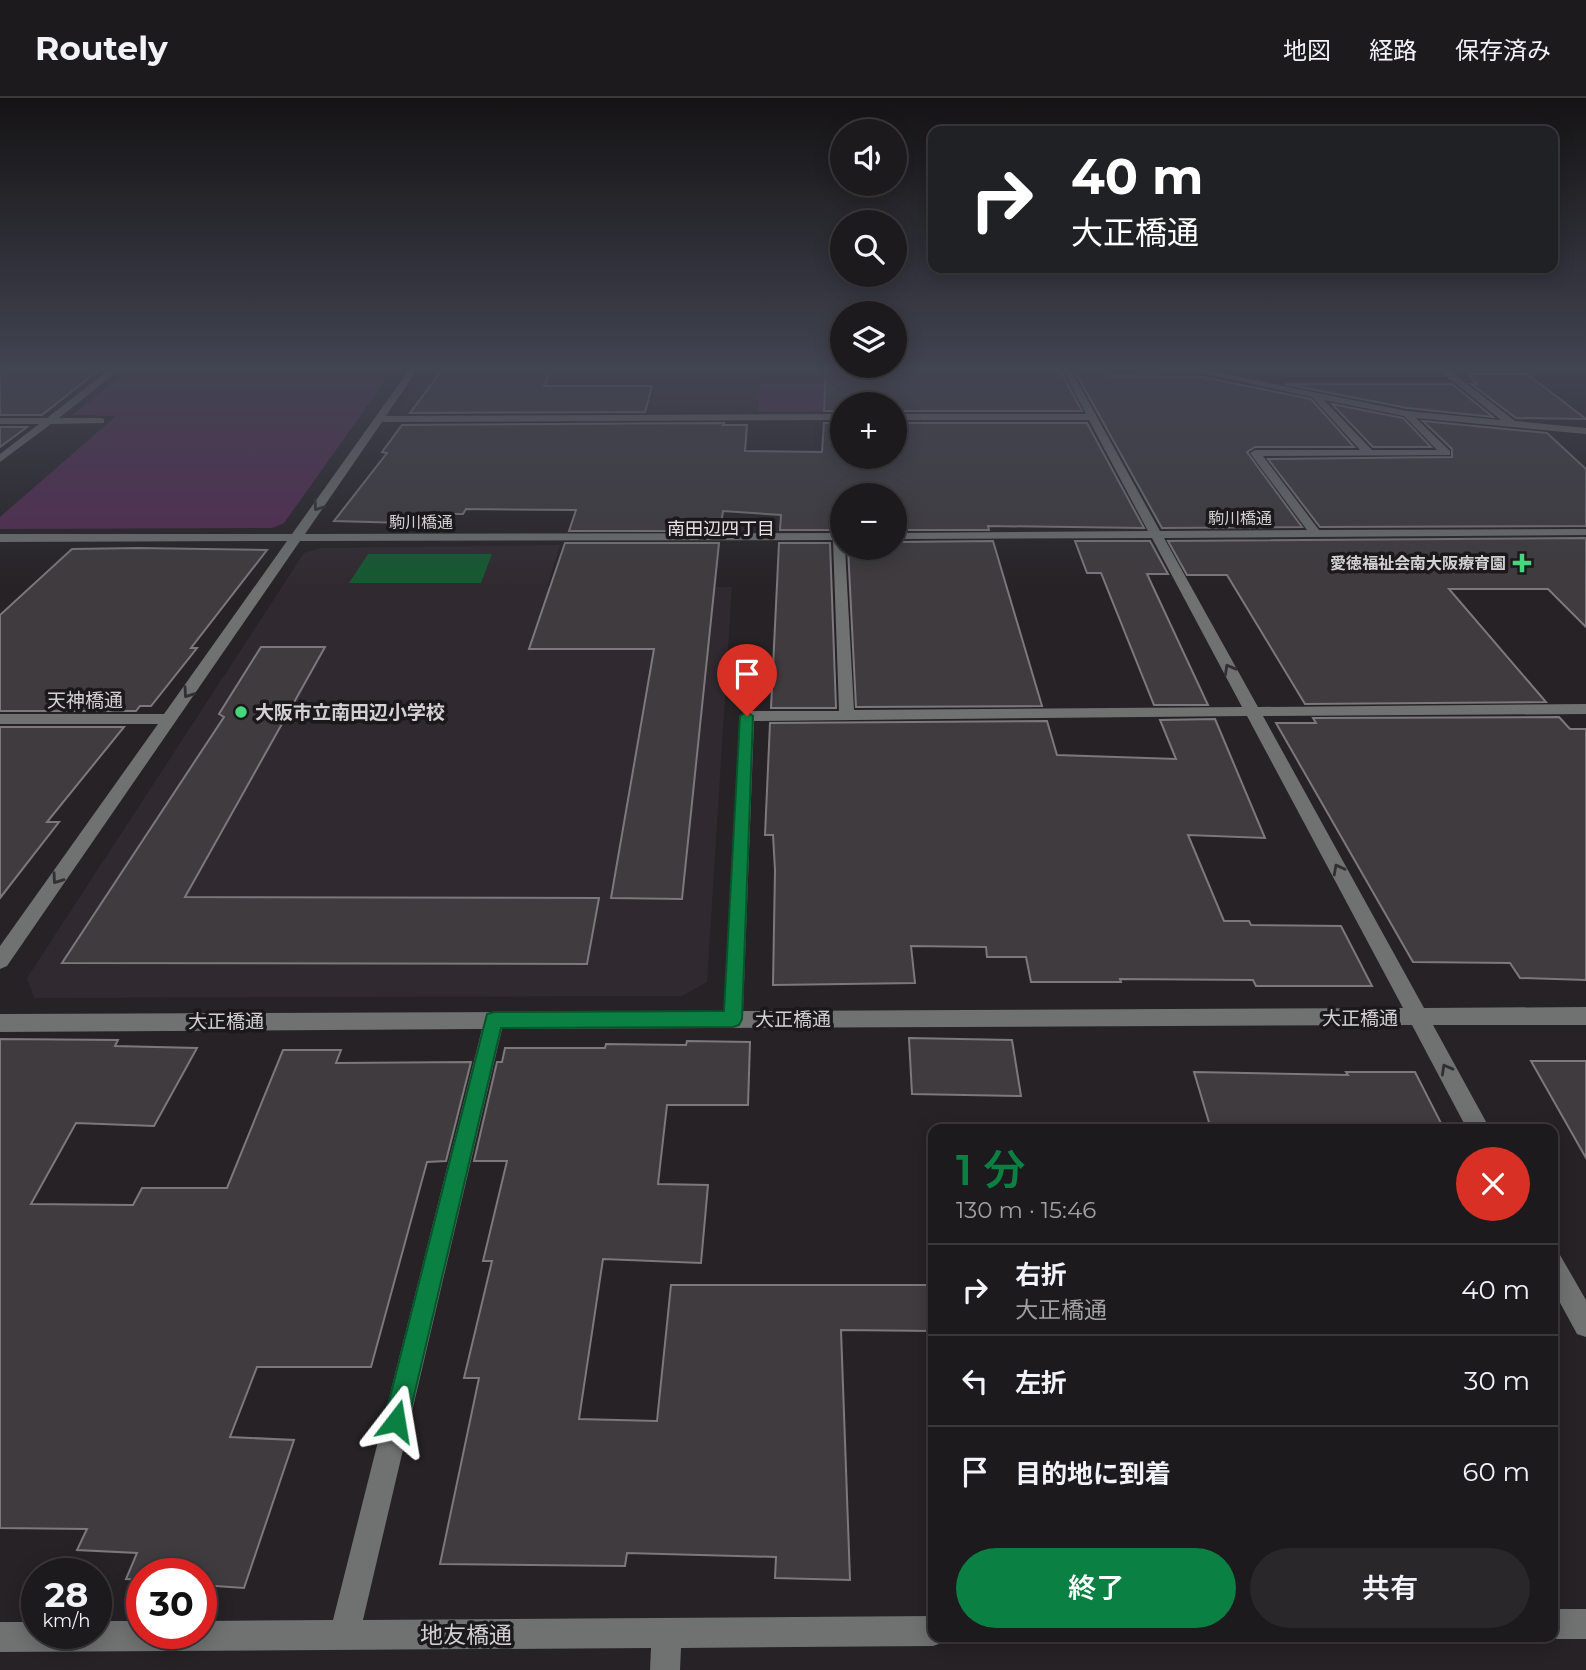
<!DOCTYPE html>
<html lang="ja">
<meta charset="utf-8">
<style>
body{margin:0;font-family:Montserrat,"Noto Sans JP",sans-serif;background:#292729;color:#f1f3f6;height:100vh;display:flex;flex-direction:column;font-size:26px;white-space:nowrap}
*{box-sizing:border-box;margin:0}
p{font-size:23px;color:#a0a1a3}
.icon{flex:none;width:38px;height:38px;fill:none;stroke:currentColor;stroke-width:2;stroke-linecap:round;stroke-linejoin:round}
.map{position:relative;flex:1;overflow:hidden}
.drawer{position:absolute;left:928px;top:1026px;width:630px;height:518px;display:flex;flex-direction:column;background:#1c1a1c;border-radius:14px;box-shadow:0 4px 18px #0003,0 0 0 2px #3a383b}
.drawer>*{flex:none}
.guide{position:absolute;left:928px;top:28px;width:630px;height:147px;border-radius:14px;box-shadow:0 4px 18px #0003,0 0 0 2px #3a383b;background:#202124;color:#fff;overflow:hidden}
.controls{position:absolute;left:830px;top:21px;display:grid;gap:14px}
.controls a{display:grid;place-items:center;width:77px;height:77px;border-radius:50%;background:#1c1a1c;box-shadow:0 4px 18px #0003,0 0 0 2px #3a383b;font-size:35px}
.speed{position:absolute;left:21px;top:1460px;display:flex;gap:14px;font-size:35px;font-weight:700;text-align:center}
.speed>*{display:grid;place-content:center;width:91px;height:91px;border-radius:50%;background:#1c1a1c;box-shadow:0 4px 18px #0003,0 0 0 2px #3a383b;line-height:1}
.speed small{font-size:18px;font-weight:400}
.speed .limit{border:10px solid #d22;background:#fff;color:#111}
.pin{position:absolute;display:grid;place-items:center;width:60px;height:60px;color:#fff;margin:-72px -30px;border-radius:50% 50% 50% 0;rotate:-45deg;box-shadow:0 0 7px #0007}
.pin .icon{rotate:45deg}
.me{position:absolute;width:77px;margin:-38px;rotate:14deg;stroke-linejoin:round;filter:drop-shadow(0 0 5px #0008)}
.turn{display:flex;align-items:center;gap:24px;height:147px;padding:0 28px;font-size:32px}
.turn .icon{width:91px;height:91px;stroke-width:2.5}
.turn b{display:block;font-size:49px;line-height:60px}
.round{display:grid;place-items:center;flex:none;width:74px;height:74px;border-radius:37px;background:#292729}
.headline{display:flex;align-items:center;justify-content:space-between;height:119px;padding:0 28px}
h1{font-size:42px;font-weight:600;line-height:52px;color:#0b8043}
.action{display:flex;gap:14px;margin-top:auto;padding:14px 28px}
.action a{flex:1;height:80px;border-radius:42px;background:#0b8043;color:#fff;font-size:28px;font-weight:600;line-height:80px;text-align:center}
.action a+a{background:#292729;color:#f1f3f6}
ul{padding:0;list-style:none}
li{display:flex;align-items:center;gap:21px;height:91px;padding:0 28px;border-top:2px solid #3a383b}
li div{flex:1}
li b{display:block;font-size:26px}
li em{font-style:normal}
header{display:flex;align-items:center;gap:42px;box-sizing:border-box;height:98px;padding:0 35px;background:#1c1a1c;border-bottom:2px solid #3a383b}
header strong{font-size:33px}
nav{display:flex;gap:38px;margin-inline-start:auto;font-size:24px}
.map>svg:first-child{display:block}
</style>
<header>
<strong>Routely</strong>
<nav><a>地図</a><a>経路</a><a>保存済み</a></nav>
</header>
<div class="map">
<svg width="1586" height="1572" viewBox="0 0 1586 1572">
<rect width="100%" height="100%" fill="#262225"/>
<g fill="#312930">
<path d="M428,272H1054L1074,309L1065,313L894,314V306H842V314L406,316L399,313Z"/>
<path d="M560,447L547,489H732L707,884L682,898L34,900L27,880L304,455L321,450Z"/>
</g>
<g fill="#552a53">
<path d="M128,272H393L284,425L272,430L0,431V419L116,318L72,317Z"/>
<path d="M760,284H883L894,306H842V313H758Z"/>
</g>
<path fill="#135a2f" d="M368,456H492L481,485H349Z"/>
<g fill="#3f3b3e" stroke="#7c787c" stroke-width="2">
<path d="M0,272H99L42,317H0Z"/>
<path d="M442,272H551L544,288H652L645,314L410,315Z"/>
<path d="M826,272H1060L1082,313H894V306H842V313H824Z"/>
<path d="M1074,272H1105L1108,278L1202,279L1311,301L1354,349H1255L1247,354L1302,429L1162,430Z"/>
<path d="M1468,276H1527L1586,321L1516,320L1471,286H1477Z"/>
<path d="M1285,286H1452L1493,319L1407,310Z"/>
<path d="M1332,306L1403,320L1431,349H1373Z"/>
<path d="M1423,323L1547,335L1586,371V428L1320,429L1268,361L1452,359V351Z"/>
<path d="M724,325L723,327H747L745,353L822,354L824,325H842V359H894V325H1087L1144,430L988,428L989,432H894V397H842V432H780L781,417L723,413L720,433H569L576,412L466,411L463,416H426L424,420H410L407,425L334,423L387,355L382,354L402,327Z"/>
<path d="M0,329H27L0,349Z"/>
<path d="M1586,440V529L1548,491H1449L1546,604L1305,606L1227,477H1187L1168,443Z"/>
<path d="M993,443L1042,608L856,609L848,450H894V444Z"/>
<path d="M1075,443H1150L1168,476H1147L1208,607H1154L1101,475H1087Z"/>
<path d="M565,445H719L682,801L611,800L654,551H529Z"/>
<path d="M779,445H830L836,610H771Z"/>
<path d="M138,450L267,452L191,550H197L151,608H140L136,613H0V517L72,451Z"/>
<path d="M261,549H325L185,799L599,800L587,866L62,865L224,619L219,616Z"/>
<path d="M1559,619L1570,631H1586V882L1520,880L1510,865L1413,864L1276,625H1316L1313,620Z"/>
<path d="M1215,621L1265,740L1188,737L1224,823H1249L1251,827L1341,828L1372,888H1256L1253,882L1120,881L1121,884H1031L1026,859H987L986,849L911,848L915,885L773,887L775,772L773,737H765L770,625L1047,623L1057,657L1176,661L1160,622Z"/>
<path d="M0,629H124L47,724H59L0,800Z"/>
<path d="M909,940L1012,942L1021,998L912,996Z"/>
<path d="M0,941L118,942L115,948L197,950L154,1028L76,1025L31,1106L133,1107L142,1090H227L283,952H341L336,965L471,964L446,1063L427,1064L371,1269H257L230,1339L294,1342L244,1490L201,1487V1475H142V1482L126,1481L137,1455L77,1452L87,1431L0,1430Z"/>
<path d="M687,943L750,944L748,1007H667L658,1086L708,1087L701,1165L603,1161L579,1321L657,1323L671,1187H933V1233L841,1232L850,1482L775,1480L776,1459L627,1455L625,1468L440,1466L479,1280H464L492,1163H483L507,1063H474L497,964H502L505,950H605L606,946L686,947Z"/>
<path d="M1531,963H1586V1060Z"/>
<path d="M1194,974L1348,977L1346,974H1415L1443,1029L1211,1031Z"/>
</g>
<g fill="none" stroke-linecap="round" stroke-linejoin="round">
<g fill="#6f7270" fill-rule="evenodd">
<path d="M109,272H119L59,320H101L104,321V325L51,326L0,364V356L39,326H0V320H47Z"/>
<path d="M409,272H417L386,318L842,316V322L382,324L305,436L842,435V450H845L854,612L1242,609L1152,440L894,441V435L1148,433L1089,322H894V316H1086L1063,272H1071L1160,433L1307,432L1250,355L1255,352H1360L1312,299L1188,272H1205L1407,313L1501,322L1439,272H1449L1515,323L1586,330V336L1416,320L1450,353V357L1263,358L1319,432L1586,431V437L1164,440L1258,609L1586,606V616L1263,618L1424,910L1586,909V927H1433L1490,1031H1467L1412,927L502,931L363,1522L933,1518V1538H946L944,1544L933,1548L681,1550L680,1572H650L651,1550L0,1554V1524H37V1535H96V1523H142V1535H201V1523L333,1522L482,931L0,934V916L724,913L740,618L747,613H839L833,442L300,443L7,868L0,871V848L158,626H0V616H164L287,443L0,444V436H292ZM1324,302L1404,318L1437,352H1372ZM1247,618L1403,910L743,913L754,623Z"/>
<path d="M1552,1153L1560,1157L1586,1202V1239L1577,1236L1552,1190Z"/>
<path d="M1552,1511H1586V1541H1552L1545,1538H1552Z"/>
</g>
</g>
<defs><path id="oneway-chevron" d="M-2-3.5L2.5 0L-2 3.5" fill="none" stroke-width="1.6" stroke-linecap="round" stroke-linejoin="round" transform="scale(1.75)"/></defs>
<g stroke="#312f31">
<use href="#oneway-chevron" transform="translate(318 408) rotate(125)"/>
<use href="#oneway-chevron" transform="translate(1229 571) rotate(-119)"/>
<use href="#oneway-chevron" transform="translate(188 595) rotate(125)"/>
<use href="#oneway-chevron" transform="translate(1338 771) rotate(-118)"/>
<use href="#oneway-chevron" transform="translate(57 781) rotate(125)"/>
<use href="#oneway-chevron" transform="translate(1446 971) rotate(-119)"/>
</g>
<linearGradient id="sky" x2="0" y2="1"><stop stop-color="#151314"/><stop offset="0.55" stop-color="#414451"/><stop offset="1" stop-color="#414451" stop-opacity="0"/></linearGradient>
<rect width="1586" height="492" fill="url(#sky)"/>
<path fill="#0b8043" stroke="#07532c" stroke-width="2" d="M747,614L753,618L742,921L739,927L733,929L501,930L408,1323L404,1332L396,1335L387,1332L384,1323L487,916L494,914L724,913L740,618Z"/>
<g fill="#44d77b" stroke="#1c191c" stroke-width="2.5">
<path d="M1518.5 454.5h7v7h7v7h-7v7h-7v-7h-7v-7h7z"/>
<circle cx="241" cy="614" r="7"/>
</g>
<g text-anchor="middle" stroke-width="7" stroke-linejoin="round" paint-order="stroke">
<g font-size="16" fill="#d3d0d2" stroke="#1c191c">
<text x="1240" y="426">駒川橋通</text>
<text x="421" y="430">駒川橋通</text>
</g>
<g font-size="16" font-weight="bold" fill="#d3d0d2" stroke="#1c191c" text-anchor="end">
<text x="1506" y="471">愛徳福祉会南大阪療育園</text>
</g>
<g font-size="18" fill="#e5e0e4" stroke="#1c191c">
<text x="721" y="437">南田辺四丁目</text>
</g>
<g font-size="19" fill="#d3d0d2" stroke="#1c191c">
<text x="85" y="609">天神橋通</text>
<text x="1360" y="927">大正橋通</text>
<text x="793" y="928">大正橋通</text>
<text x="226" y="930">大正橋通</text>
</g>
<g font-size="19" font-weight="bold" fill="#d3d0d2" stroke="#1c191c" text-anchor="start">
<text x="255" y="621">大阪市立南田辺小学校</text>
</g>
<g font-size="23" fill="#d3d0d2" stroke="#1c191c">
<text x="466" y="1545">地友橋通</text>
</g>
</g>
</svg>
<div class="controls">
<a><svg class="icon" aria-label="sound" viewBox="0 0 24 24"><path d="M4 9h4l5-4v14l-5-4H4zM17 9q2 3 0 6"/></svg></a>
<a><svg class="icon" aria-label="search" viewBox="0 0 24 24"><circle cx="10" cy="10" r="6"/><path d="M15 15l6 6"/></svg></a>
<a><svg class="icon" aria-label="layers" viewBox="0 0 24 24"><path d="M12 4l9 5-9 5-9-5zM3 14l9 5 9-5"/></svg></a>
<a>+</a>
<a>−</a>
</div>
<div class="speed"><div>28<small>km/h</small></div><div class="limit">30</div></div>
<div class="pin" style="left:747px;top:618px;background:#d93025"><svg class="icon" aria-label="arrive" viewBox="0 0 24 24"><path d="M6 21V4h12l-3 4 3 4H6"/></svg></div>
<svg class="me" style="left:396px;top:1323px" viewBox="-20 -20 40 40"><path d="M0-17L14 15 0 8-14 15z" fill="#0b8043" stroke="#fff" stroke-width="4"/></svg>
<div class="guide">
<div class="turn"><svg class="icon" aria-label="right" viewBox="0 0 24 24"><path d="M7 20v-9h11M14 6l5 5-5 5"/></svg><div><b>40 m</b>大正橋通</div></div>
</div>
<section class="drawer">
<div class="headline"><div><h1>1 分</h1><p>130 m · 15:46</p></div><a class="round" style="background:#d93025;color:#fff"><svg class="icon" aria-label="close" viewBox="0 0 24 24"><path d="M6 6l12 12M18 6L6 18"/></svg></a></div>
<ul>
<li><svg class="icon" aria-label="right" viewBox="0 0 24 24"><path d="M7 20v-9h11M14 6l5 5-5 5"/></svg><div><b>右折</b><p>大正橋通</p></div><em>40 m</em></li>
<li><svg class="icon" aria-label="left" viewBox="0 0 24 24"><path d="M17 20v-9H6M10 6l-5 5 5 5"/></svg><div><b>左折</b></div><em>30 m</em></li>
<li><svg class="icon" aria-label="arrive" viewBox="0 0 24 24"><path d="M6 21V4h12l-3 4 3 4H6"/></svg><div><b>目的地に到着</b></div><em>60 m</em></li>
</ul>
<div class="action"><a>終了</a><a>共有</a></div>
</section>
</div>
